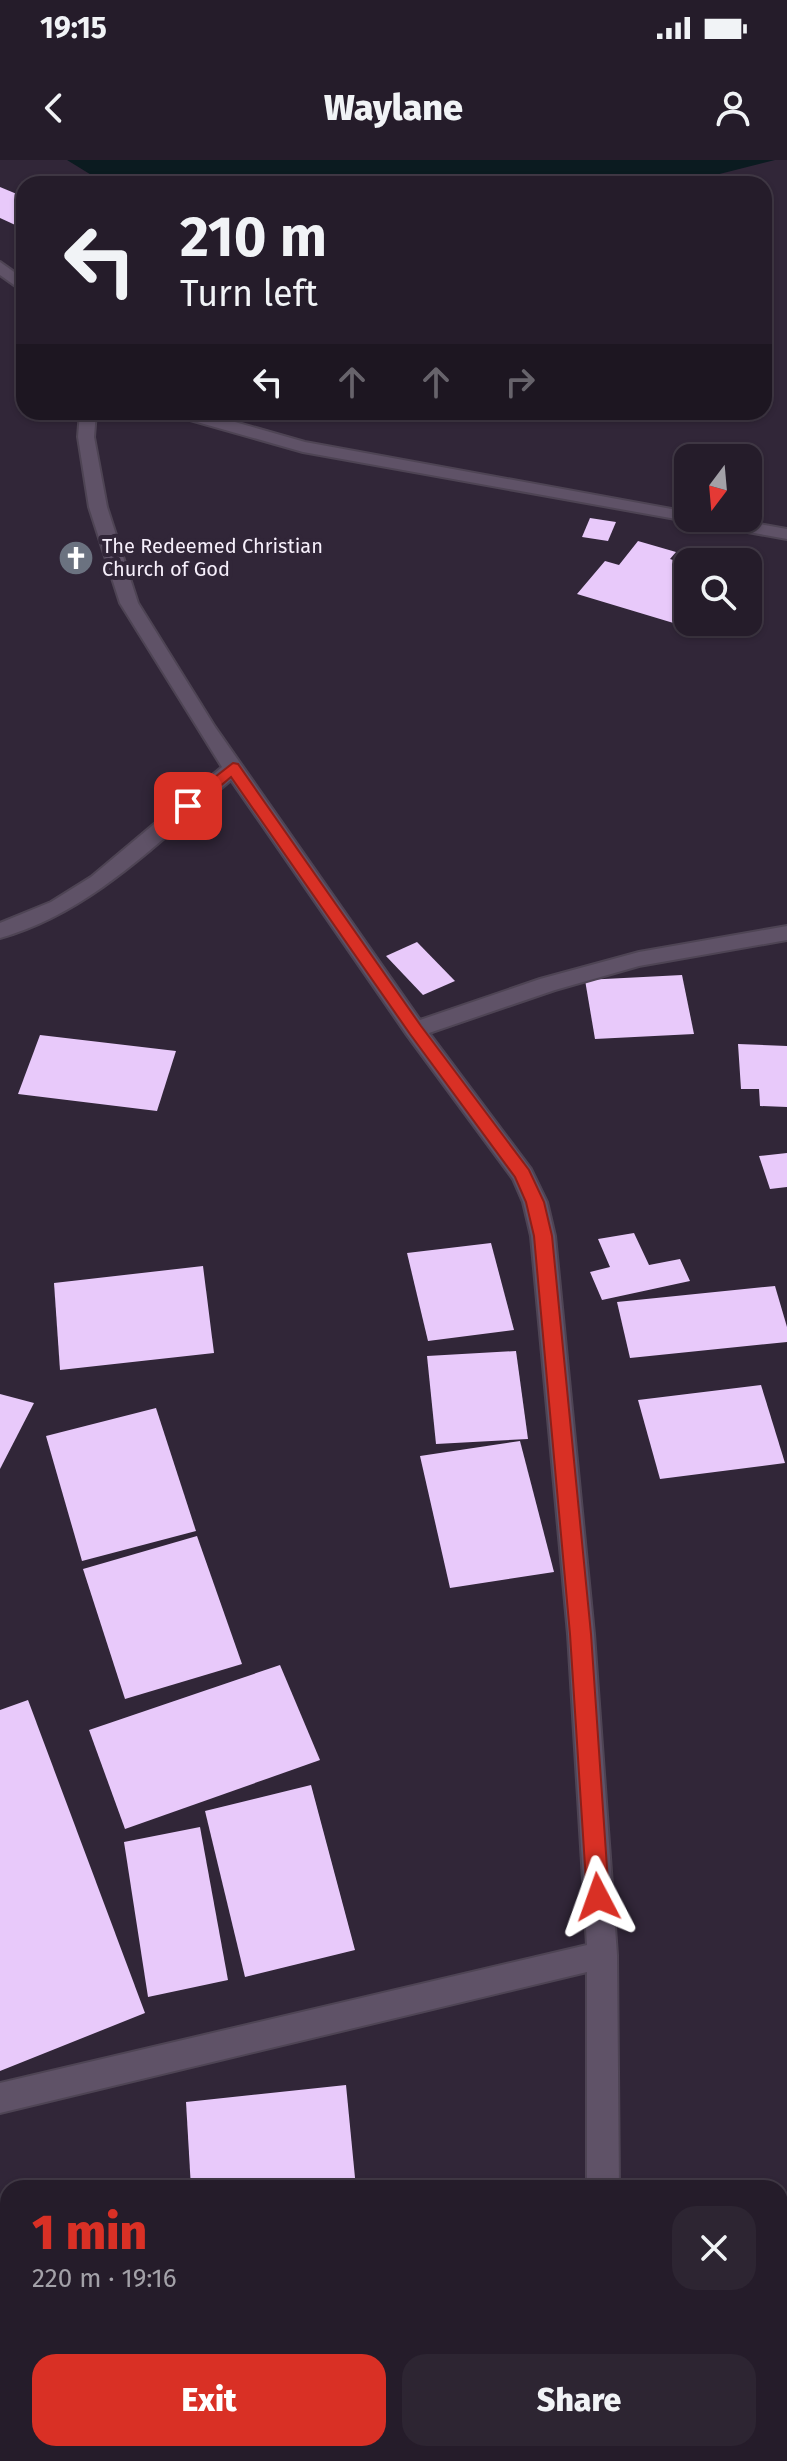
<!DOCTYPE html>
<meta charset="utf-8">
<style>
body{margin:0;font-family:"Fira Sans",sans-serif;background:#2d2532;color:#f1f3f6;height:100vh;display:flex;flex-direction:column;font-size:30px;white-space:nowrap}
*{box-sizing:border-box;margin:0}
p{font-size:26px;color:#a3a1a8}
.icon{flex:none;width:44px;height:44px;fill:none;stroke:currentColor;stroke-width:2;stroke-linecap:round;stroke-linejoin:round}
.map{position:relative;flex:1;overflow:hidden}
.sheet{position:absolute;left:0px;top:2020px;width:788px;height:282px;display:flex;flex-direction:column;background:#251c2a;border-radius:24px 24px 0 0;box-shadow:0 2px 6px #0004,0 0 0 2px #423a47}
.sheet>*{flex:none}
.guide{position:absolute;left:16px;top:16px;width:756px;height:244px;border-radius:24px;box-shadow:0 2px 6px #0004,0 0 0 2px #423a47;background:#251c2a;color:#f1f3f6;overflow:hidden}
.needle{width:52px;rotate:196deg}
.tools{position:absolute;left:674px;top:284px;display:grid;gap:16px}
.tools a{display:grid;place-items:center;width:88px;height:88px;border-radius:16px;background:#251c2a;box-shadow:0 2px 6px #0004,0 0 0 2px #423a47;font-size:40px}
.pin{position:absolute;display:grid;place-items:center;width:68px;height:68px;color:#fff;margin:-34px;border-radius:16px;box-shadow:0 4px 12px #0006}
.me{position:absolute;width:88px;margin:-44px;rotate:356deg;stroke-linejoin:round;filter:drop-shadow(0 0 6px #0008)}
.turn{display:flex;align-items:center;gap:28px;height:168px;padding:0 32px;font-size:36px}
.turn .icon{width:104px;height:104px;stroke-width:2.5}
.turn b{display:block;font-size:56px;line-height:68px}
.lanes{display:flex;align-items:center;height:76px;padding:0 32px;background:#0003;justify-content:center;gap:40px;direction:ltr}
.lanes .off{opacity:.35}
.round{display:grid;place-items:center;flex:none;width:84px;height:84px;border-radius:24px;background:#2d2532}
.overview{display:flex;align-items:center;justify-content:space-between;height:136px;padding:0 32px}
h1{font-size:48px;font-weight:800;line-height:60px;color:#d93025}
.primary-button{display:flex;gap:16px;margin-top:auto;padding:16px 32px}
.primary-button a{flex:1;height:92px;border-radius:24px;background:#d93025;color:#fff;font-size:32px;font-weight:800;line-height:92px;text-align:center}
.primary-button a+a{background:#2d2532;color:#f1f3f6}
.status{display:flex;justify-content:space-between;align-items:center;height:56px;padding:0 40px;background:#251c2a;direction:ltr}
.status svg{height:22px;fill:currentColor}
header{display:flex;justify-content:space-between;align-items:center;height:104px;padding:0 32px;background:#251c2a;font-size:36px;font-weight:800}
.map>svg:first-child{display:block}
</style>
<div class="status"><b>19:15</b><svg viewBox="0 0 49 12"><path d="M0 12V9h3v3zM5 12V6h3v6zM10 12V3h3v9zM15 12V0h3v12zM26 1h20v11H26zM47 4h2v5h-2z"/></svg></div>
<header><svg class="icon" aria-label="back" viewBox="0 0 24 24"><path d="M15 5l-7 7 7 7"/></svg>Waylane<svg class="icon" aria-label="person" viewBox="0 0 24 24"><circle cx="12" cy="8" r="4"/><path d="M4 21q1-7 8-7t8 7"/></svg></header>
<div class="map">
<svg width="787" height="2301" viewBox="0 0 787 2301">
<rect width="100%" height="100%" fill="#312638"/>
<path fill="#0b1b20" d="M67,0H775L680,24H106Z"/>
<g fill="#e8c9fa">
<path d="M0,27L24,37V69L0,58Z"/>
<path d="M590,358L616,362L608,381L582,377Z"/>
<path d="M638,381L676,392L670,399L688,405V462H707L700,471L577,434L605,401L619,405Z"/>
<path d="M417,782L455,821L423,835L386,796Z"/>
<path d="M682,815L694,874L595,879L585,820Z"/>
<path d="M40,875L176,891L157,951L18,934Z"/>
<path d="M738,884L787,886V947L760,946L759,929H741Z"/>
<path d="M787,993V1027L770,1029L759,996Z"/>
<path d="M634,1073L649,1105L680,1099L690,1121L602,1140L590,1112L610,1107L598,1079Z"/>
<path d="M491,1083L514,1170L428,1181L407,1093Z"/>
<path d="M203,1106L214,1193L60,1210L54,1123Z"/>
<path d="M775,1126L787,1167V1182L630,1198L617,1142Z"/>
<path d="M516,1191L528,1279L436,1284L427,1196Z"/>
<path d="M761,1225L785,1303L660,1319L638,1240Z"/>
<path d="M0,1234L34,1243L0,1309Z"/>
<path d="M156,1248L196,1371L82,1401L46,1276Z"/>
<path d="M520,1281L554,1412L450,1428L420,1296Z"/>
<path d="M197,1376L242,1504L125,1539L83,1409Z"/>
<path d="M280,1505L320,1600L125,1669L89,1570Z"/>
<path d="M28,1540L145,1853L0,1911V1550Z"/>
<path d="M311,1625L355,1790L245,1817L205,1651Z"/>
<path d="M200,1667L228,1820L148,1837L124,1682Z"/>
<path d="M346,1925L356,2028H191L186,1942Z"/>
<rect x="780" y="2050" width="7" height="219"/>
<path d="M8,2082V2230L0,2232V2083Z"/>
<path d="M216,2294H377L378,2301H216Z"/>
<path d="M390,2294H513L514,2301H390Z"/>
</g>
<g fill="none" stroke-linecap="round" stroke-linejoin="round">
<defs>
<g id="minor">
<path d="M0,102L24,119V132L0,115Z"/>
<path d="M80,252H96L94,277L107,347L138,443L215,567L420,860L540,819L639,792L787,766V780L639,806L555,830L429,873L531,1009L547,1042L555,1076L594,1474L617,1795L619,2028H587V1812L0,1953V1923L587,1785L568,1474L531,1076L523,1042L513,1019L407,875L231,620C160,680 92,752 0,778V763L51,742L91,717L222,607L120,443L89,347L78,277Z"/>
<path d="M174,252H200L305,282L688,352V358H726L787,369V379L303,292L176,256Z"/>
<rect x="587" y="2294" width="34" height="7"/>
</g>
</defs>
<use href="#minor" stroke="#4e4454" stroke-width="4"/>
<use href="#minor" fill="#5f5267" fill-rule="evenodd"/>
</g>
<path fill="#d93025" stroke="#8d1f18" stroke-width="2" d="M233,603L238,604L421,866L529,1010L544,1042L552,1076L591,1474L609,1737L606,1744L598,1747L590,1744L587,1737L570,1474L534,1076L526,1042L515,1017L410,874L231,617L193,649H183V642Z"/>
<defs>
<symbol id="church-disc" viewBox="-11 -11 22 22"><circle r="9.5" fill="#6b7280" stroke="#312638"/><path d="M-1.2-6h2.4v3.5h3.3v2.4h-3.3V6h-2.4V-.1h-3.3v-2.4h3.3Z" fill="#fff"/></symbol>
</defs>
<g fill-rule="evenodd">
<use href="#church-disc" x="56" y="378" width="40" height="40"/>
</g>
<g text-anchor="middle" stroke-width="8" stroke-linejoin="round" paint-order="stroke">
<g font-size="20" fill="#f6effb" stroke="#312638" text-anchor="start">
<text x="102" y="393">The Redeemed Christian<tspan x="102" dy="23">Church of God</tspan></text>
</g>
</g>
</svg>
<div class="tools">
<a><svg class="needle" viewBox="-14 -14 28 28"><path d="M0-13l5 13h-10z" fill="#e53935"/><path d="M0 13l5-13h-10z" fill="#a3a1a8"/></svg></a>
<a><svg class="icon" aria-label="search" viewBox="0 0 24 24"><circle cx="10" cy="10" r="6"/><path d="M15 15l6 6"/></svg></a>
</div>
<div class="pin" style="left:188px;top:646px;background:#d93025"><svg class="icon" aria-label="arrive" viewBox="0 0 24 24"><path d="M6 21V4h12l-3 4 3 4H6"/></svg></div>
<svg class="me" style="left:598px;top:1737px" viewBox="-20 -20 40 40"><path d="M0-17L14 15 0 8-14 15z" fill="#d93025" stroke="#fff" stroke-width="4"/></svg>
<div class="guide">
<div class="turn"><svg class="icon" aria-label="left" viewBox="0 0 24 24"><path d="M17 20v-9H6M10 6l-5 5 5 5"/></svg><div><b>210 m</b>Turn left</div></div>
<div class="lanes"><svg class="icon" aria-label="left" viewBox="0 0 24 24"><path d="M17 20v-9H6M10 6l-5 5 5 5"/></svg><svg class="icon off" aria-label="ahead" viewBox="0 0 24 24"><path d="M12 20V5M6 11l6-6 6 6"/></svg><svg class="icon off" aria-label="ahead" viewBox="0 0 24 24"><path d="M12 20V5M6 11l6-6 6 6"/></svg><svg class="icon off" aria-label="right" viewBox="0 0 24 24"><path d="M7 20v-9h11M14 6l5 5-5 5"/></svg></div>
</div>
<section class="sheet">
<div class="overview"><div><h1>1 min</h1><p>220 m · 19:16</p></div><a class="round"><svg class="icon" aria-label="close" viewBox="0 0 24 24"><path d="M6 6l12 12M18 6L6 18"/></svg></a></div>
<div class="primary-button"><a>Exit</a><a>Share</a></div>
</section>
</div>
